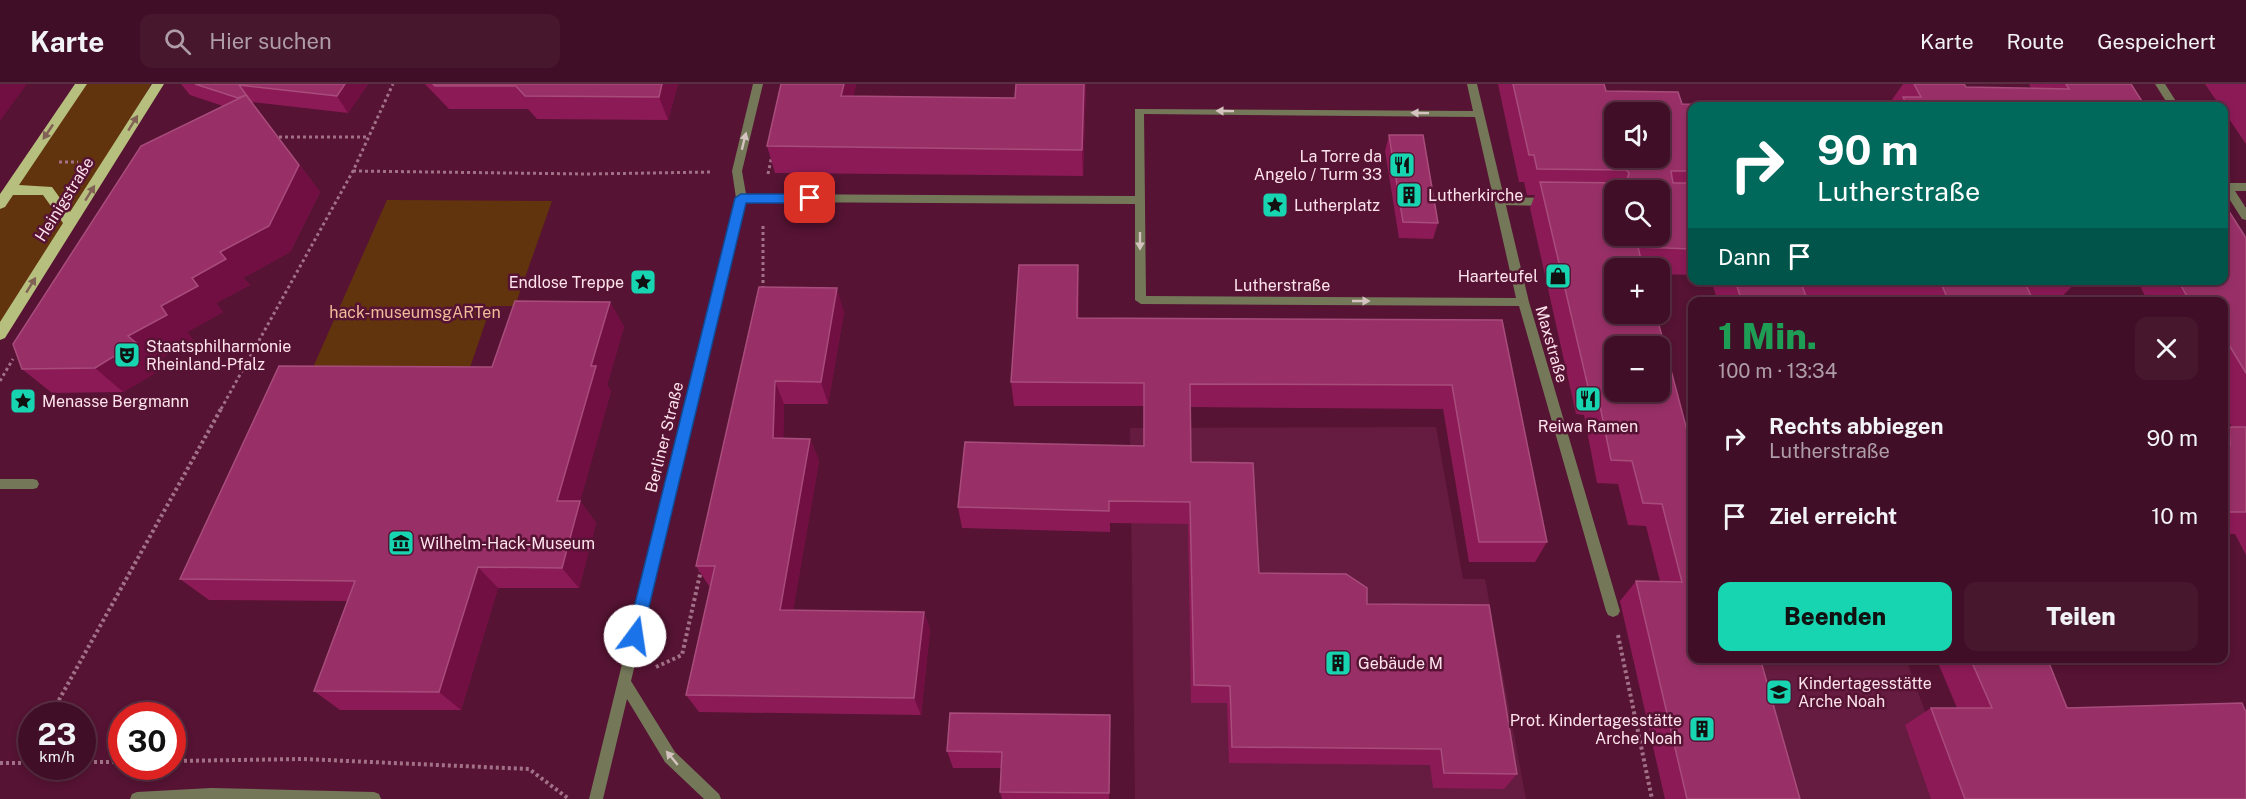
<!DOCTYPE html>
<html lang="de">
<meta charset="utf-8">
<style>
body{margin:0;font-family:"Public Sans",sans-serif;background:#47172e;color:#f1f3f6;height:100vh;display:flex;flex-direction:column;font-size:22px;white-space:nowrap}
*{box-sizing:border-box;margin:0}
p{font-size:20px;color:#ae9ca7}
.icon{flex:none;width:33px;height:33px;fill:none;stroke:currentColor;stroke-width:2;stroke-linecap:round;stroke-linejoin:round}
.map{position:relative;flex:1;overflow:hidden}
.panel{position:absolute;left:1688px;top:213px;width:540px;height:366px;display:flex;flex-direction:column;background:#400e26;border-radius:12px;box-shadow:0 3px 9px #0003,0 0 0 2px #592e43}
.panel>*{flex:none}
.guide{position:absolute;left:1688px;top:18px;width:540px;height:183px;border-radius:12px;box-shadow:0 3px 9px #0003,0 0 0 2px #592e43;background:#00695c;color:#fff;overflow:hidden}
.tools{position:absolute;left:1604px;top:18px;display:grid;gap:12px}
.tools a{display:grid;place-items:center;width:66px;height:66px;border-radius:12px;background:#400e26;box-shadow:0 3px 9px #0003,0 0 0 2px #592e43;font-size:30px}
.speed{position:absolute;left:18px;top:618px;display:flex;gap:12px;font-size:30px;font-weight:700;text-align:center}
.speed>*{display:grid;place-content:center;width:78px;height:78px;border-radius:50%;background:#400e26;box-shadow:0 3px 9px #0003,0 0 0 2px #592e43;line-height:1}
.speed small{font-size:15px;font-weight:400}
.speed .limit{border:9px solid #d22;background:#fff;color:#111}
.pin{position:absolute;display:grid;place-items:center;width:51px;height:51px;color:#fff;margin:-26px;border-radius:12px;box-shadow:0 3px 9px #0006}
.me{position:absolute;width:66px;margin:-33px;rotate:14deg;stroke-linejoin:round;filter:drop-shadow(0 0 4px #0008)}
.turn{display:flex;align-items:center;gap:21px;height:126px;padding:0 30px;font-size:27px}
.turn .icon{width:78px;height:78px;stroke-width:2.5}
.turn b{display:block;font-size:42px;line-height:51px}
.then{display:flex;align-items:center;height:57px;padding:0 30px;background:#0003;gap:12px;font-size:22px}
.round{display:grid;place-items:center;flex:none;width:63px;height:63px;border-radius:12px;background:#47172e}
.overview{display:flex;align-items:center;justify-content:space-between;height:102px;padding:0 30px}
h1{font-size:36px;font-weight:800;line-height:45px;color:#1e9e55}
.action{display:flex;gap:12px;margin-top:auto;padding:12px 30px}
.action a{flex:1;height:69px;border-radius:12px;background:#18d5b2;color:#111;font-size:24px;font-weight:800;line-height:69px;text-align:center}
.action a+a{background:#47172e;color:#f1f3f6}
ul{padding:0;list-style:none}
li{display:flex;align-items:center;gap:18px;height:78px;padding:0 30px}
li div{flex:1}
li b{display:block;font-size:22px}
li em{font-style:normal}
header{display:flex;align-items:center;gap:36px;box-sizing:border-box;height:84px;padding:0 30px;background:#400e26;border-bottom:2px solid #592e43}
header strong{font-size:28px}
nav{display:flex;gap:33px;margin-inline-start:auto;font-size:21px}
.search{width:420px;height:54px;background:#47172e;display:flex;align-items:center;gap:15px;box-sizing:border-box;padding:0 21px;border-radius:12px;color:#ae9ca7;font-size:22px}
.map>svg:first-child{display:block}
</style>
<header>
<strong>Karte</strong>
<div class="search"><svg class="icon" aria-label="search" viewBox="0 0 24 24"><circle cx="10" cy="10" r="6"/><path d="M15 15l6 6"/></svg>Hier suchen</div>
<nav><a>Karte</a><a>Route</a><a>Gespeichert</a></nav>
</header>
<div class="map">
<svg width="2246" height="715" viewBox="0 0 2246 715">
<rect width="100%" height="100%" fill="#561333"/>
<g fill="#661c40">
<path d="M1436,343L1463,495H1485L1526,715H1135L1130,344Z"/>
<path d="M1620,517L1692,574L1906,575L1930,641L1931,715H1665Z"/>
</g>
<g fill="#62340e">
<path d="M81,0H151L108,79L0,247V124Z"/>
<path d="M387,116L552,117L515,222H491L462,307L303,306Z"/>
</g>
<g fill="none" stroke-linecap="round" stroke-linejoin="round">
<g stroke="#a27187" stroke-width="3" stroke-dasharray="3 3" stroke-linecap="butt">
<path d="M273,53H369"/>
<path d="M59,78H78"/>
<path d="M353,87L587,90L712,88"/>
<path d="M768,90L772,71"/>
<path d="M763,142V206"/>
<path d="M0,297L13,275"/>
<path d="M221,325L353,87L393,0"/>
</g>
<g stroke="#a27187" stroke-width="4" stroke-dasharray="3 3" stroke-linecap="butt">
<path d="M1618,551L1652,715"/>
<path d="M656,583L682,571L701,486"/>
<path d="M50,632L222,323"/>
<path d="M172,677L303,675L529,685L569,715"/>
<path d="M24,678L32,665"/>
<path d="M82,678H122"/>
<path d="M0,679H32"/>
</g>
<path fill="#747859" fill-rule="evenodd" d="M0,395H33L37,396L39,400L37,404L33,405H0Z"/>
<g fill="#747859" fill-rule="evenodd">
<path d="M2155,0H2165L2179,22H2169Z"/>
<path d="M2223,93L2227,94L2230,99H2246V107H2235L2246,124V136L2242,135L2223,105Z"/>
<path d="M1499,113L1547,114L1552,118L1547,122L1499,121L1494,117Z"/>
</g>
<path fill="#747859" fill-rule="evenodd" d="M753,0H763L742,87L746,110L1135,112V25L1473,27L1467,0H1477L1529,218L1620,527L1618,531L1613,533L1608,531L1606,527L1519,222L1141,220L1135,216V120L745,118L631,597L675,668L719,710L721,715H704L665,678L627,615L603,715H589L736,114L732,87ZM1144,30L1475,33L1516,214L1146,212Z"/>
<path fill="#747859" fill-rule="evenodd" d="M211,704L374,708L379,710L381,715H130L132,710L137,708Z"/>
<path fill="#b6bf7e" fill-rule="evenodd" d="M75,0H87L19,101L52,103L70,128L152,0H164L5,254L0,256V238L63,139L43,111H13L5,123L0,125V110Z"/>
</g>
<g fill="#8c1a57">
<path d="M181,0H368L348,29L252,18L320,108L290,168L243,194L250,201L216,219L223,228L187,248L193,256L156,277L164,284L123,308L52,309L22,285L223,22L190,11Z"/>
<path d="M425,0H678L668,36L537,35L528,25H449Z"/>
<path d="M781,0H856L853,13L1015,14L1086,0L1083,92L775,89L767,62Z"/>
<path d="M1498,0H1604L1606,7L1682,20L1894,22L1891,17L1903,0H1964L1966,3L2031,4L2029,0H2131L2145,22H1692V191L1659,190V184H1614L1656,230L1692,574L1800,715H1665L1620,517L1636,497H1660L1646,442L1628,441L1618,400L1597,399L1584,331L1576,330L1530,124L1535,111H1527L1524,98H1519Z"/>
<path d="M2205,0H2246V60L2223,26V22H2220Z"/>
<path d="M1389,51L1438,139L1433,155L1399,154L1385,67Z"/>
<path d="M2246,154V471L2235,450H2223V347L2229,343H2232L2223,327V218H2148L2137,196H2223Z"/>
<path d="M1711,196H2076L2077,197L2057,218H1718Z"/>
<path d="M759,203L844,228L828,320H784L783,355H810L819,377L793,526L924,528L930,546L921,631L699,628L686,611L710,502H709L696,482Z"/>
<path d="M1079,206V234L1502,236L1547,458L1535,478H1469L1443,325L1190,323L1191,378L1259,489L1367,520L1517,690L1504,705L1433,704L1430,681L1229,679L1227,619H1191L1188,440L1110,439V448L962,444L958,423L1143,362L1144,322H1014L1011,298Z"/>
<path d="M610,218L624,243L607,301L611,307L580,417L596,439L579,504H498L461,626H340L314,607L347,517L209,516L180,495L492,283Z"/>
<path d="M1936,574H2047L2067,624L2246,715H1931L1905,641L1931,624H1957Z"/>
<path d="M1110,648L1109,715H1002L1000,708L1001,684H953L947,667Z"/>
</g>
<g fill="#710e42">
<path d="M0,0H27L0,37Z"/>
<path d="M345,0H368L348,29L337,12Z"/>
<path d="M662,0H678L668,36L659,13Z"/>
<path d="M844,0H856L848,39L841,12Z"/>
<path d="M1084,0H1086L1083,92L1082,66Z"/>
<path d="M246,11L320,108L290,168L243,194L250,201L216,219L223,228L187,248L193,256L156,277L164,284L123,308L95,284L220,168Z"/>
<path d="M1078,181L1079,206L1078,258L1077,234Z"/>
<path d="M837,204L844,228L828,320L821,298Z"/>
<path d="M610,218L624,243L607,301L611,307L574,439L557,417L591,282Z"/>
<path d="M775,297L784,320L783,376L773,354Z"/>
<path d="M810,355L819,377L790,544L780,526Z"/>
<path d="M580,417L596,439L579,504L562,484Z"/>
<path d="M478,483L498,504L461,626L439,608Z"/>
<path d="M924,528L930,546L921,631L914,614Z"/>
</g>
<g fill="#983067" stroke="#a84c7c" stroke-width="1.5" fill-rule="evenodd">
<path d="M195,0H345L337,12L239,1L252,19L246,11L238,14Z"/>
<path d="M433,0H662L659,13L525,12L516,2H435Z"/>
<path d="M781,0H844L841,12L1015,14L1016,0H1084L1082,66L767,62Z"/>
<path d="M1513,0H1604L1606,7L1678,8L1682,20L1899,22H1692V87H1671L1673,99H1692V165L1638,163L1643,184H1614V230H1656L1692,365V574H1760L1800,715H1687L1636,497L1682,498L1662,420L1643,419L1632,377L1611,376L1597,307H1589L1540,98L1626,99L1629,89L1626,86L1537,85L1534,71H1529ZM1614,28H1659V74H1614ZM1614,106H1659V152H1614ZM1614,262H1659V308H1614Z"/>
<path d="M1914,0H1964L1966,3L2069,5L2066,0H2131L2145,22H1907L1903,13H1921Z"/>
<path d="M246,11L299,81L269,142L220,168L226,175L192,194L198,202L161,222L167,231L128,252L136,259L95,284L22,285L13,260L141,62Z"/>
<path d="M1389,51H1423L1438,139L1403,138Z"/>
<path d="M2223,118L2246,154V289L2226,256H2223V218H2190L2178,196H2223Z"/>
<path d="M1019,181H1078L1077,234L1502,236L1547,458H1479L1452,301L1190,300L1191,378L1253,379L1259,489L1346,490L1367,504V520L1489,521L1517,690L1444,689L1441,665L1232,663L1230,602L1194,601L1190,418L1109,417V427L958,423L965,358L1144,362V299L1011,298Z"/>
<path d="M1735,196H1800L1808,218H1742Z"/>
<path d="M1927,196H2076L2077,197H2024L2034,218H1949L1940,197Z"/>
<path d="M759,203L837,204L821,298L775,297L773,354L810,355L780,526L924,528L914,614L686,611L715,482H696Z"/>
<path d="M515,217L610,218L591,282H596L557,417H580L562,484L478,483L439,608L314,607L355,497L180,495L279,282L492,283Z"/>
<path d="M2229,343H2246V428H2223V361H2230Z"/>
<path d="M1970,574H2047L2067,624L2242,619L2245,626H2246V715H1965L1931,624H1992Z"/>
<path d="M950,629L1110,631L1109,709L1000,708L1002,668L947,667Z"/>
</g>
<defs><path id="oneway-solid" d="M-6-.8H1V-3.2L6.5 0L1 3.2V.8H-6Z" transform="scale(1.5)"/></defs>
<g fill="#d5c3c0">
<use href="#oneway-solid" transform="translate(1225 27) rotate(-179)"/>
<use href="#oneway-solid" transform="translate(1420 29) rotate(-179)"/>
<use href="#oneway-solid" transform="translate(744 57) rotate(-76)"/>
<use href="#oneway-solid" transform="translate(1140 157) rotate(90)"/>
<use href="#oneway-solid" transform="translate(1361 217)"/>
<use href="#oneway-solid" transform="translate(672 674) rotate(-130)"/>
</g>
<g fill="#816055">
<use href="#oneway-solid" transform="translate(133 39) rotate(-58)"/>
<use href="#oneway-solid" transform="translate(48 48) rotate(124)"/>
<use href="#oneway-solid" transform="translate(90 109) rotate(-58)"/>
<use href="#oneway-solid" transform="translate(31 201) rotate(-58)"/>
</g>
<path fill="#1a73e8" stroke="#114b97" stroke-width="1.5" d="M741,110H810L816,114L810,119H746L642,552L640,557L635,559L629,557L627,552L735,114Z"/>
<defs>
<symbol id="restaurant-square" viewBox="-11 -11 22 22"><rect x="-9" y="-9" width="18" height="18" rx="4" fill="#18d5b2" stroke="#561333"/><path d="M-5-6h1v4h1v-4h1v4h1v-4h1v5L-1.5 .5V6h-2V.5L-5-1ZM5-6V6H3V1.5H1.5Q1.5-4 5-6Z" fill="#111"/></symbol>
<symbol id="building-square" viewBox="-11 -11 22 22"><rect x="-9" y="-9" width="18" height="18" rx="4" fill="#18d5b2" stroke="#561333"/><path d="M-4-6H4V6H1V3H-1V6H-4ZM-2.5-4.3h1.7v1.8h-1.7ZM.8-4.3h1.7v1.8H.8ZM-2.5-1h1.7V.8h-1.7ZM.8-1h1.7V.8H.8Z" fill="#111"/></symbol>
<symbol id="sight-square" viewBox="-11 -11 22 22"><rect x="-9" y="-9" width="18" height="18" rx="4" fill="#18d5b2" stroke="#561333"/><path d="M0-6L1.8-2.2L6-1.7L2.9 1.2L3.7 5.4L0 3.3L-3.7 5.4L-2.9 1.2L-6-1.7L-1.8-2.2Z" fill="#111"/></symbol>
<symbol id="shop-square" viewBox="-11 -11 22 22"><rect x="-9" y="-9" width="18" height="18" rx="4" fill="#18d5b2" stroke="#561333"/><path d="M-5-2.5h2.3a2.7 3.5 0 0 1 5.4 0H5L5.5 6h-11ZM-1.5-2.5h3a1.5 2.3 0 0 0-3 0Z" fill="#111"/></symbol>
<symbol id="theatre-square" viewBox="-11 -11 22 22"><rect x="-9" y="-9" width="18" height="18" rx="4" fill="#18d5b2" stroke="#561333"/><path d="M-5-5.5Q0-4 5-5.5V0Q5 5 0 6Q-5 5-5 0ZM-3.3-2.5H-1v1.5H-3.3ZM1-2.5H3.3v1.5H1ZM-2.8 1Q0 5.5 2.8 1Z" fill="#111"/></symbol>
<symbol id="museum-square" viewBox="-11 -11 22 22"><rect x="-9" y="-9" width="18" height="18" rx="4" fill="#18d5b2" stroke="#561333"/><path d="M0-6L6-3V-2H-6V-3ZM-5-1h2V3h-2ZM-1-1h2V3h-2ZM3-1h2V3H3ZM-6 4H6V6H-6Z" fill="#111"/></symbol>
<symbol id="school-square" viewBox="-11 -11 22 22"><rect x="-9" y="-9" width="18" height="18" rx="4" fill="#18d5b2" stroke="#561333"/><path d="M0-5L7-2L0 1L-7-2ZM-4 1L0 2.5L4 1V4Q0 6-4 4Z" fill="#111"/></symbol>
</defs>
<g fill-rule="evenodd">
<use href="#restaurant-square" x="1387" y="66" width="30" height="30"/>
<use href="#building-square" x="1394" y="96" width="30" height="30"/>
<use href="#sight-square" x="1260" y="106" width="30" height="30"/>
<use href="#shop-square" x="1543" y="177" width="30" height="30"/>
<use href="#sight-square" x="628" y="183" width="30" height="30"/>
<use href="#theatre-square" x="112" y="256" width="30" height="30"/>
<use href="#restaurant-square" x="1573" y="300" width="30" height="30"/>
<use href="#sight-square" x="8" y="302" width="30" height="30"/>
<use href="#museum-square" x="386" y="444" width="30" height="30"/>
<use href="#building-square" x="1323" y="564" width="30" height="30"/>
<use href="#school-square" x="1764" y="593" width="30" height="30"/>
<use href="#building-square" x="1687" y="630" width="30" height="30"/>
</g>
<g text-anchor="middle" stroke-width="5" stroke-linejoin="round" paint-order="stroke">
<g font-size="16" fill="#fee3ec" stroke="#561333" text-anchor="start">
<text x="1382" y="78" text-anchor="end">La Torre da<tspan x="1382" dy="18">Angelo / Turm 33</tspan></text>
<text x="1428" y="117">Lutherkirche</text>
<text x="1294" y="127">Lutherplatz</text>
<text x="1538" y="198" text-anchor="end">Haarteufel</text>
<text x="624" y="204" text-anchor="end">Endlose Treppe</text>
<text x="146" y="268">Staatsphilharmonie<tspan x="146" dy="18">Rheinland-Pfalz</tspan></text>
<text x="42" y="323">Menasse Bergmann</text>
<text x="1588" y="348" text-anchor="middle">Reiwa Ramen</text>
<text x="420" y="465">Wilhelm-Hack-Museum</text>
<text x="1358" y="585">Gebäude M</text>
<text x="1798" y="605">Kindertagesstätte<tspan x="1798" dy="18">Arche Noah</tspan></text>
<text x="1682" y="642" text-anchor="end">Prot. Kindertagesstätte<tspan x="1682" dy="18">Arche Noah</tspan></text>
</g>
<g font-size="16" fill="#fee3ec" stroke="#561333">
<text transform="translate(64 115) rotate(-58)" y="6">Heinigstraße</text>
<text x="1282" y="207">Lutherstraße</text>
<text transform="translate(1552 260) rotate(74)" y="6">Maxstraße</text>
<text transform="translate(664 353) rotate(-76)" y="6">Berliner Straße</text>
</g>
<g font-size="16" fill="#f0bc9a" stroke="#561333">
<text x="415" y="234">hack-museumsgARTen</text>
</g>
</g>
</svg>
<div class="tools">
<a><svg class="icon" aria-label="sound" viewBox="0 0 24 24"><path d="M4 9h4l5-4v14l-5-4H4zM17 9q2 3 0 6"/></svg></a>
<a><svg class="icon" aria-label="search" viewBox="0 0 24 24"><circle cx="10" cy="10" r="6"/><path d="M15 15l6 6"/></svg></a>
<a>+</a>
<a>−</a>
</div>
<div class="speed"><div>23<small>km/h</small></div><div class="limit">30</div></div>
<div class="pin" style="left:810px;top:114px;background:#d93025"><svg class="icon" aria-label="arrive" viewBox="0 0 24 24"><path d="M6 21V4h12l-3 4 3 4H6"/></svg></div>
<svg class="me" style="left:635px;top:552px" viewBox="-20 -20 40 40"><circle r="19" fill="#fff"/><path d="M0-13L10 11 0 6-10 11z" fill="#1a73e8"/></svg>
<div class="guide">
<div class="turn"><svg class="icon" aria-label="right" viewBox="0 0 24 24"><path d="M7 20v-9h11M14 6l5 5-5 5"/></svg><div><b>90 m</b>Lutherstraße</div></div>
<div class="then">Dann<svg class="icon" aria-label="arrive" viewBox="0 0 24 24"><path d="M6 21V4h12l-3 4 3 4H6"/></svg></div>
</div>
<section class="panel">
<div class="overview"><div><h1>1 Min.</h1><p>100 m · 13:34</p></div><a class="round"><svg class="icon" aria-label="close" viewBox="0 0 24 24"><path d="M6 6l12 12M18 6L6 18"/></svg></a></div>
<ul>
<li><svg class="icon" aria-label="right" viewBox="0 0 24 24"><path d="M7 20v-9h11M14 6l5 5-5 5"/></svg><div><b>Rechts abbiegen</b><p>Lutherstraße</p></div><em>90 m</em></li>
<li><svg class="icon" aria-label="arrive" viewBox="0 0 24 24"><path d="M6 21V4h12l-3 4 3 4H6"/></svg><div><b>Ziel erreicht</b></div><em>10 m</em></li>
</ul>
<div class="action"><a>Beenden</a><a>Teilen</a></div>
</section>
</div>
